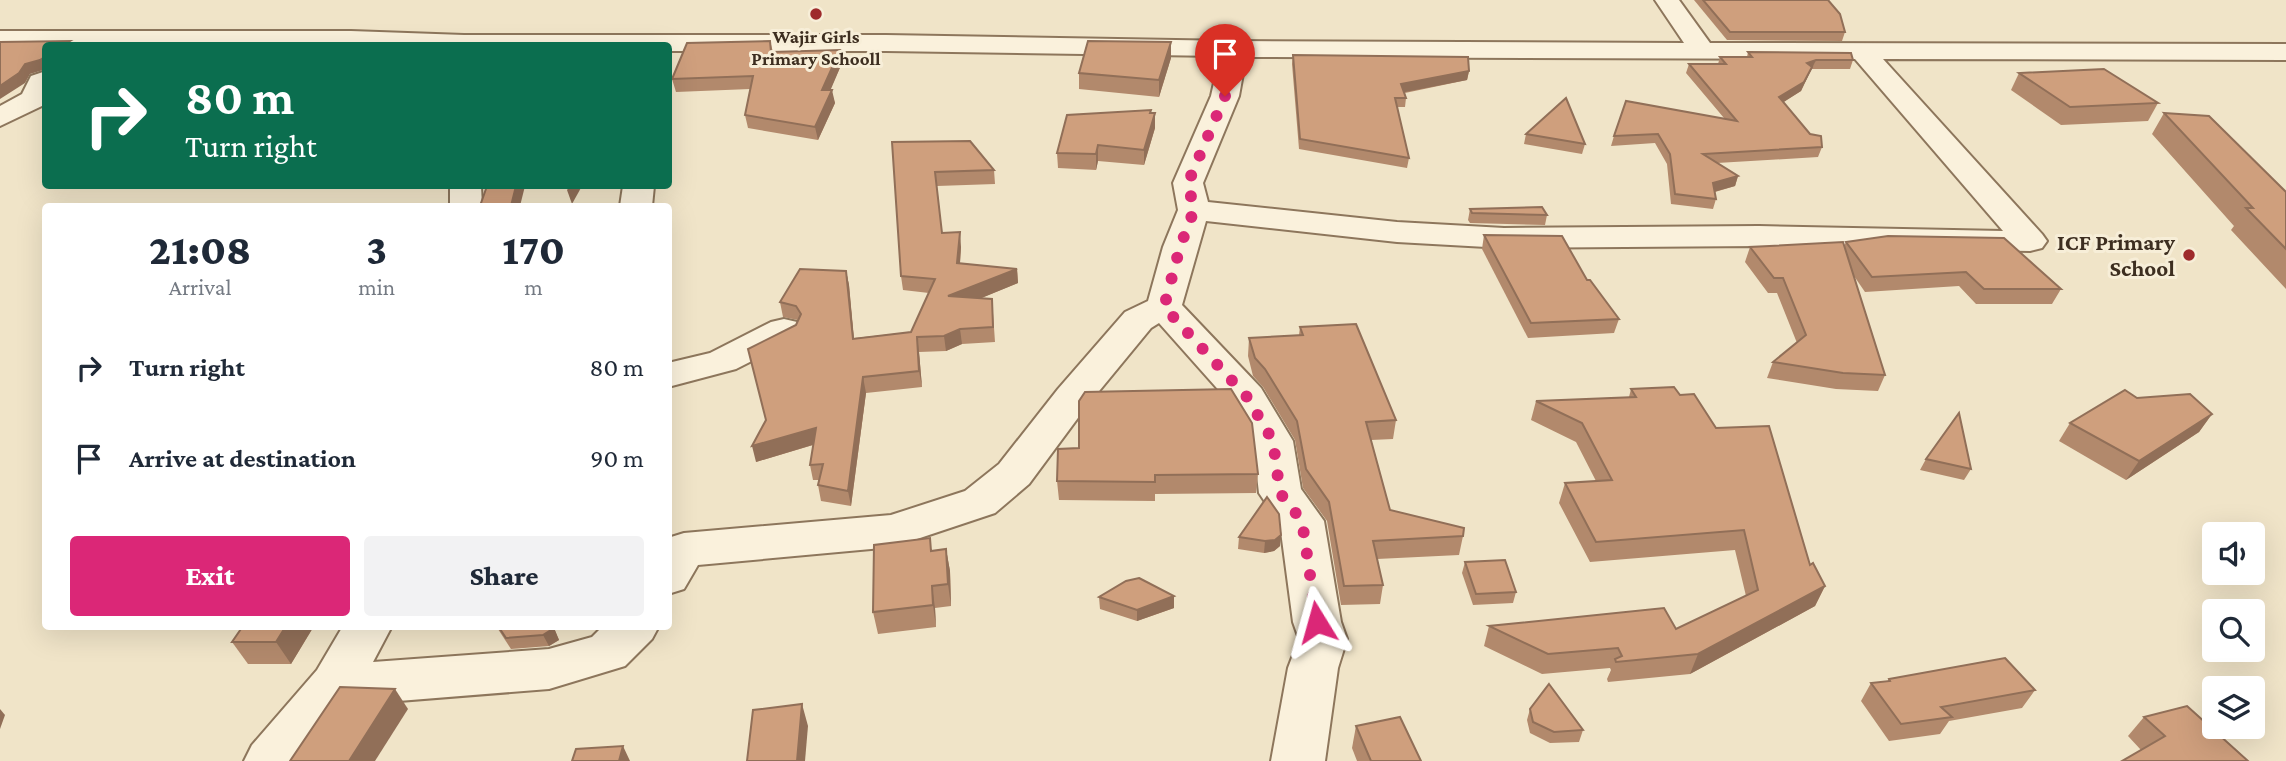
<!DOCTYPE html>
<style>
body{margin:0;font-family:"Crimson Pro",serif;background:#f2f2f3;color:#1f2937;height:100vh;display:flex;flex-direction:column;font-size:26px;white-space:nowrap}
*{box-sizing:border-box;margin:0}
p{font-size:23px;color:#747a83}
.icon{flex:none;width:38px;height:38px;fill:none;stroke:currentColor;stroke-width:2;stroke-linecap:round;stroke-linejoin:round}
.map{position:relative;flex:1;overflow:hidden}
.drawer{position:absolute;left:42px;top:203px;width:630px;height:427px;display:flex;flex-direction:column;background:#fff;border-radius:7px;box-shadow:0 7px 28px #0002}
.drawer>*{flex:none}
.banner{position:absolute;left:42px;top:42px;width:630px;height:147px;border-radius:7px;box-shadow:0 7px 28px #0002;background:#0b6e4f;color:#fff;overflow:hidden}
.controls{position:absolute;left:2202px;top:522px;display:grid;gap:14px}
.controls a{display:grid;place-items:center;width:63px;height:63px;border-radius:7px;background:#fff;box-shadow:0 7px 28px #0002;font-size:35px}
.pin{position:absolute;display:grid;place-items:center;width:60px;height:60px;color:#fff;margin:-72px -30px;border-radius:50% 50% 50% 0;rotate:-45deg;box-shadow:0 0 7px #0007}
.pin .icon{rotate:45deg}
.me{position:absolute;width:77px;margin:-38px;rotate:352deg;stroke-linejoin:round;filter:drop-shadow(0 0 5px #0008)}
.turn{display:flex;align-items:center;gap:24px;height:147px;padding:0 28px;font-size:32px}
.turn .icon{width:91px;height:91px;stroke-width:2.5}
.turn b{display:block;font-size:49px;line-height:60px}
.eta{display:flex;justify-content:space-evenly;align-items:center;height:119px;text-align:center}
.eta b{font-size:42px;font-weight:800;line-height:49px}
.primary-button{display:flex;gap:14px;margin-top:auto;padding:14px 28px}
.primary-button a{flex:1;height:80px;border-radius:7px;background:#db2777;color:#fff;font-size:28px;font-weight:800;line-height:80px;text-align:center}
.primary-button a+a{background:#f2f2f3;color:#1f2937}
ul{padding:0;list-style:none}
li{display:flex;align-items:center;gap:21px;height:91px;padding:0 28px}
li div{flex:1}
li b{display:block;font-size:26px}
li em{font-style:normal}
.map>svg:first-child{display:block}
</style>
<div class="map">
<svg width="2286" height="761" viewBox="0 0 2286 761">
<rect width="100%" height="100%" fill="#f0e4c8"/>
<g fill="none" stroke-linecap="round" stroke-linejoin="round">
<defs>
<g id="minor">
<path d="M1655,0H1679L1710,43L2286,44V60L1883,59L2042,234L2047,241L2042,248L2030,251L1759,246L1504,248L1397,242L1206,221L1182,305L1261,388L1293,441L1301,489L1324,521L1341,622L1347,639L1338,668L1325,761H1271L1288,668L1299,639L1293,622L1280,524L1259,493L1253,441L1231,404L1159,323L1151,328L1086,407L1029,484L995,513L893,547L698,565L684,589L668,594V538L684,533L891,515L965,491L999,464L1058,389L1125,312L1148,301L1163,247L1178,210L1173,183L1211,96L1220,56L886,51H668V46L0,47V31H351L464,35H886L1234,41L1684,43ZM1246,57L1855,59L2003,231L1759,226L1504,228L1397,222L1208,202L1203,183L1239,96Z"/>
<path d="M46,71L44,105L0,126V106L22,94L31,76Z"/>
<path d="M450,186H481L482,206H450Z"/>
<path d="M623,186H654L652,206H620Z"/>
<path d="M784,319L797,322L802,330L797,338L736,369L668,387V363L710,353L771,322Z"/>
<path d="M343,626H392L373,662L549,649L592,637L603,626H659L652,639L625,666L549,689L349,705L303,761H244L252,745L317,670Z"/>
</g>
</defs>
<use href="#minor" stroke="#8d765c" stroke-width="4"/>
<use href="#minor" fill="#faf1dc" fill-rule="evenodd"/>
</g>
<g fill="#b2896c">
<path d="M1694,0H1828L1845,32L1842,41L1727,40Z"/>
<path d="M770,41L773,52L842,63L830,90L835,103L818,140L748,128L745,115L750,89L676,92L672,79Z"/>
<path d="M1171,42V58L1159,97L1079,89V73Z"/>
<path d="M1748,52L1853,60L1850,69H1811L1801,91L1783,102L1822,147L1818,157L1717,163L1738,176L1735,186L1715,192L1716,199L1713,209L1671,204L1667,164L1655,143L1611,146L1614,136L1724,118L1686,73L1689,64H1718L1720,57H1747Z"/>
<path d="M1293,55L1469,71L1467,80L1405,93L1406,98L1405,107H1397L1409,158L1407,168L1299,149L1292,64Z"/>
<path d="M2019,73L2158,103L2148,121L2061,125L2011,90Z"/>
<path d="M1151,113H1155V128L1144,165L1098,161L1096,170L1058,168L1057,153Z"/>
<path d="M2164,113L2286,192V289L2231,230L2234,226L2152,134Z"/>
<path d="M1526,134L1585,144L1582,154L1524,144Z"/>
<path d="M892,142L994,170L995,184L937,186L942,233L961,247L960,263L1017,269L1018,283L981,298L993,313L995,342L962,344L946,351L919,352L922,387L866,393L851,506L821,501L818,485L819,480H813L810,465L813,445L756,462L766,420L798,320L783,317L780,302L846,271L849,285L854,338L911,332L929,293L903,290L901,276Z"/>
<path d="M1470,209L1547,215L1545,225L1470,223L1468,220Z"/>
<path d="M1484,235L1587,280L1619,319L1614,333L1528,338L1482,249Z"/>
<path d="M1846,242L2061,289L2052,304H1976L1959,286L1865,292L1854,276L1885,375L1878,391L1836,389L1767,378L1773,362L1797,343L1777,293H1768L1745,262L1750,247L1844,246Z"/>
<path d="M1300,327L1396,420L1393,439L1371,440L1390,510L1463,536L1459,555L1377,559L1383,585L1380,604L1341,605L1327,521L1303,488L1295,440L1263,387L1253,376L1248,356L1249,338L1299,335Z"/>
<path d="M1631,389L1680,395L1716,428L1825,586L1815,606L1690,674L1608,682L1607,679L1611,670L1610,668L1542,674L1484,646L1489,626L1676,629L1746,596L1735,550L1590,562L1559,503L1565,483L1596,481L1576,442L1531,420L1536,401L1629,397Z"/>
<path d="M2137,398L2212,414L2199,432L2126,480L2059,441L2070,423Z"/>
<path d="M1058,449L1258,474L1256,493L1155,494V501L1059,500L1057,481Z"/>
<path d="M1926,459L1971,469L1964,480L1920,470Z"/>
<path d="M1267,497L1280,546L1274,551L1264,553L1238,549L1239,537Z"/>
<path d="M946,549L950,571L951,606L935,608L936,627L878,634L873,612L932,551Z"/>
<path d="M1465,562L1516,592L1513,603L1473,605L1462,573Z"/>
<path d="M1174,596V608L1137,621L1100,609L1099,597Z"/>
<path d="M243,626H314L291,664H248L232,642Z"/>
<path d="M496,626H552L554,628L559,640L549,646L511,649Z"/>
<path d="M1889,679L2035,690L2022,708L1949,721L1940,734L1889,741L1861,701L1871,683L1887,682Z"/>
<path d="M1530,709L1583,730L1579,742L1550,743L1530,733L1527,720Z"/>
<path d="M2144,717L2248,761L2141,750L2128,736Z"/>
<path d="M1356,726L1421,761H1357L1352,748Z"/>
</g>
<g fill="#916f58">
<path d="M70,41L72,46H62Z"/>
<path d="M1171,42V58L1159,97V80Z"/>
<path d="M840,50L842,63L825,103L822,90Z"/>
<path d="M46,56V69L30,74L25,83L0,99V86L25,64Z"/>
<path d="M1816,60L1801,91L1776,107L1779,97L1807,63Z"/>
<path d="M1469,71L1467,80L1400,93L1401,84Z"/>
<path d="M832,90L835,103L818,140L815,127Z"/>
<path d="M1155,113V128L1144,165V150Z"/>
<path d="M1098,145V161L1096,170V154Z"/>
<path d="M1738,176L1735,186L1710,193L1713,183Z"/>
<path d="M516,186H525L520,206H511Z"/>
<path d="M570,186H582L572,204L567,190Z"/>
<path d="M960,232L961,247L959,277L957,263Z"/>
<path d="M1017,269L1018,283L950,311L948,296Z"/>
<path d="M846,271L849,285L855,353L853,339Z"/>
<path d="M960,329L962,344L946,351L944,336Z"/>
<path d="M917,337L919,352L922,387L919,371Z"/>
<path d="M863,377L866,393L851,506L848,491Z"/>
<path d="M2212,414L2199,432L2126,480L2139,461Z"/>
<path d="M816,428L819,443L756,462L752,446Z"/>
<path d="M1281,535L1280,546L1274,551L1264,553L1265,541Z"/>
<path d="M946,549L950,571L951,606L948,584Z"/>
<path d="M932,586L935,608L936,627L933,605Z"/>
<path d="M1825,586L1815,606L1690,674L1698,654Z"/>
<path d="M1174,596V608L1137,621V610Z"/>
<path d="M286,626H314L291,664L276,642Z"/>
<path d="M554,628L559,640L549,646L543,635Z"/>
<path d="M395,689L408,709L375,761H349Z"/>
<path d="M802,704L808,726L805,761H797Z"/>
<path d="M0,709L5,715L0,729Z"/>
<path d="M623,746L630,761H619Z"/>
</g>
<g fill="#cf9f7d" stroke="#916f58" stroke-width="2">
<path d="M1703,0H1828L1840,14L1845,32H1730Z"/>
<path d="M70,41L62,46H46V56L40,60L25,64L19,73L0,86V42Z"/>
<path d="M770,41L771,52L840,50L822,90H832L815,127L745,115L753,76L672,79L687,43Z"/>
<path d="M1088,41L1171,42L1159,80L1079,73Z"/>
<path d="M493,44H552V46H492Z"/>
<path d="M1748,52L1851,53L1853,60H1816L1807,63L1812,67L1804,82L1779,97L1810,134L1821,136L1822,147L1703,154L1738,176L1713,183L1716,199L1675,194L1670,154L1658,134L1614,136L1626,101L1737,121L1689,64H1726L1720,57H1752Z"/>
<path d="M1293,55L1468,57L1469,71L1401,84L1406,98H1395L1409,158L1300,139Z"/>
<path d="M2104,69L2158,103L2070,107L2019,73Z"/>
<path d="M1566,98L1585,144L1526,134Z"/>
<path d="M1151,110L1150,113H1155L1144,150L1098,145L1096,154L1057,153L1067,115Z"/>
<path d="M2164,113L2209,116L2286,192V249L2246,208H2253Z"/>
<path d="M970,141L994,170L935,172L942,233L960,232L957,263L1017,269L948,296L992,299L993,327L960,329L944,336L917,337L919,371L863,377L848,491L818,485L823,464L810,465L816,428L752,446L766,420L748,349L796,325L801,314L796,306L780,302L800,269L846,271L853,339L911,332L935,279L901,276L892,142Z"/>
<path d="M487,186H516L511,206H480Z"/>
<path d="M1542,207L1547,215L1472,213L1470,209Z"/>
<path d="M1484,235L1562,236L1587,280H1590L1619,319L1531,323Z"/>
<path d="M1888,236L2004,238L2061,289H1984L1966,272L1872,277L1846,242Z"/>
<path d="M1843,242L1885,375L1843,373L1773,362L1806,335L1783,278H1774L1750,247Z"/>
<path d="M1356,324L1396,420L1366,422L1390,510L1464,528L1463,536L1373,541L1383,585L1344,586L1329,502L1306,469L1297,421L1265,369L1255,358L1249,338L1303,335L1300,327Z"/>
<path d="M1674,387L1680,395L1694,394L1716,428L1769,426L1810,565L1813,563L1825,586L1698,654L1616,662L1615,659L1622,656L1618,648L1548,654L1489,626L1664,608L1676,629L1758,590L1744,530L1596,542L1565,483L1612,480L1582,423L1536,401L1636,397L1631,389Z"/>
<path d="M1231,389L1252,423L1258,474L1155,475V482L1057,481L1058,449L1079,448V401L1085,392Z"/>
<path d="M2125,390L2137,398L2190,394L2212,414L2139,461L2070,423Z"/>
<path d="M1959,413L1971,469L1926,459Z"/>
<path d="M1267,497L1279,514L1281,535L1275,540L1265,541L1239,537Z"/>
<path d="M930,538L931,551L946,549L948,584L932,586L933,605L873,612L874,545Z"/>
<path d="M1505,560L1516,592L1476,594L1465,562Z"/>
<path d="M1139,578L1174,596L1137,610L1099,597L1126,581Z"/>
<path d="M243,626H286L276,642H232Z"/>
<path d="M498,626H552L554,628L543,635L506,638Z"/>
<path d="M2005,658L2035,690L1941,707L1952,717L1901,724L1871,683L1890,681L1889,679Z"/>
<path d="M1549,684L1583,730L1554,732L1533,722L1530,709Z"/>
<path d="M340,687L395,689L349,761H290Z"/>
<path d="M802,704L797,761H747L753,710Z"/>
<path d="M2187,706L2248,761H2122L2165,736L2144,717Z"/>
<path d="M1400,717L1421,761H1371L1356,726Z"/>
<path d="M623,746L619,761H572L576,749Z"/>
</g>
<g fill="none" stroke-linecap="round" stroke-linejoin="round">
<path stroke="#db2777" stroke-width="12" stroke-dasharray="0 21.6" d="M1225,96L1188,183L1194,210L1180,247L1164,307L1247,397L1273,441L1280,493L1302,521L1317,622"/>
</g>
<g fill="#9e2a2b" stroke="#f7eed8" stroke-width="2.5">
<circle cx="816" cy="14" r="7"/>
<circle cx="2189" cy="255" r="7"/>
</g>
<g text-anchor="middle" stroke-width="6" stroke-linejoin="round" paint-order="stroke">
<g font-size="19" font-weight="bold" fill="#3d2e20" stroke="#f7eed8">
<text x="816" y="43">Wajir Girls<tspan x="816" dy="22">Primary Schooll</tspan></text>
</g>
<g font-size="23" font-weight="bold" fill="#3d2e20" stroke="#f7eed8" text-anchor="end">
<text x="2175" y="250">ICF Primary<tspan x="2175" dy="26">School</tspan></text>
</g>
</g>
</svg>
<div class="controls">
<a><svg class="icon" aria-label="sound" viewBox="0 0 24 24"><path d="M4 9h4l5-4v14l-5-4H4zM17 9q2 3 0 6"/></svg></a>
<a><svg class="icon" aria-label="search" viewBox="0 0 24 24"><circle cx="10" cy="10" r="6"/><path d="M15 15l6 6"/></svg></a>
<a><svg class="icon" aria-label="layers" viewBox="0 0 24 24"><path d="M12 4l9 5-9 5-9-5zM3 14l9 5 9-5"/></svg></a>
</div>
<div class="pin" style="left:1225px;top:96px;background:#d93025"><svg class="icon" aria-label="arrive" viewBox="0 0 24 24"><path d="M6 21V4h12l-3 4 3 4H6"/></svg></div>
<svg class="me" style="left:1317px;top:622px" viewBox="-20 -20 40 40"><path d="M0-17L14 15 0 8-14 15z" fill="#db2777" stroke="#fff" stroke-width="4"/></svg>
<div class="banner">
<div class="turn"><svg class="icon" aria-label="right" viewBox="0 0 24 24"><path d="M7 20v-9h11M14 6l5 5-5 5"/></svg><div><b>80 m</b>Turn right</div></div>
</div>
<section class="drawer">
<div class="eta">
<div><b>21:08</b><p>Arrival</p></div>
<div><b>3</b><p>min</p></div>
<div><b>170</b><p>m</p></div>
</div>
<ul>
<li><svg class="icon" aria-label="right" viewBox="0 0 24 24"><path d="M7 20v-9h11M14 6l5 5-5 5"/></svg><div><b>Turn right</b></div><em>80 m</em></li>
<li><svg class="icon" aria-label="arrive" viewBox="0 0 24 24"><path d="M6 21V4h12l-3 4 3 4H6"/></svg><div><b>Arrive at destination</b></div><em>90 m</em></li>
</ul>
<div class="primary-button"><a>Exit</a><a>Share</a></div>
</section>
</div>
